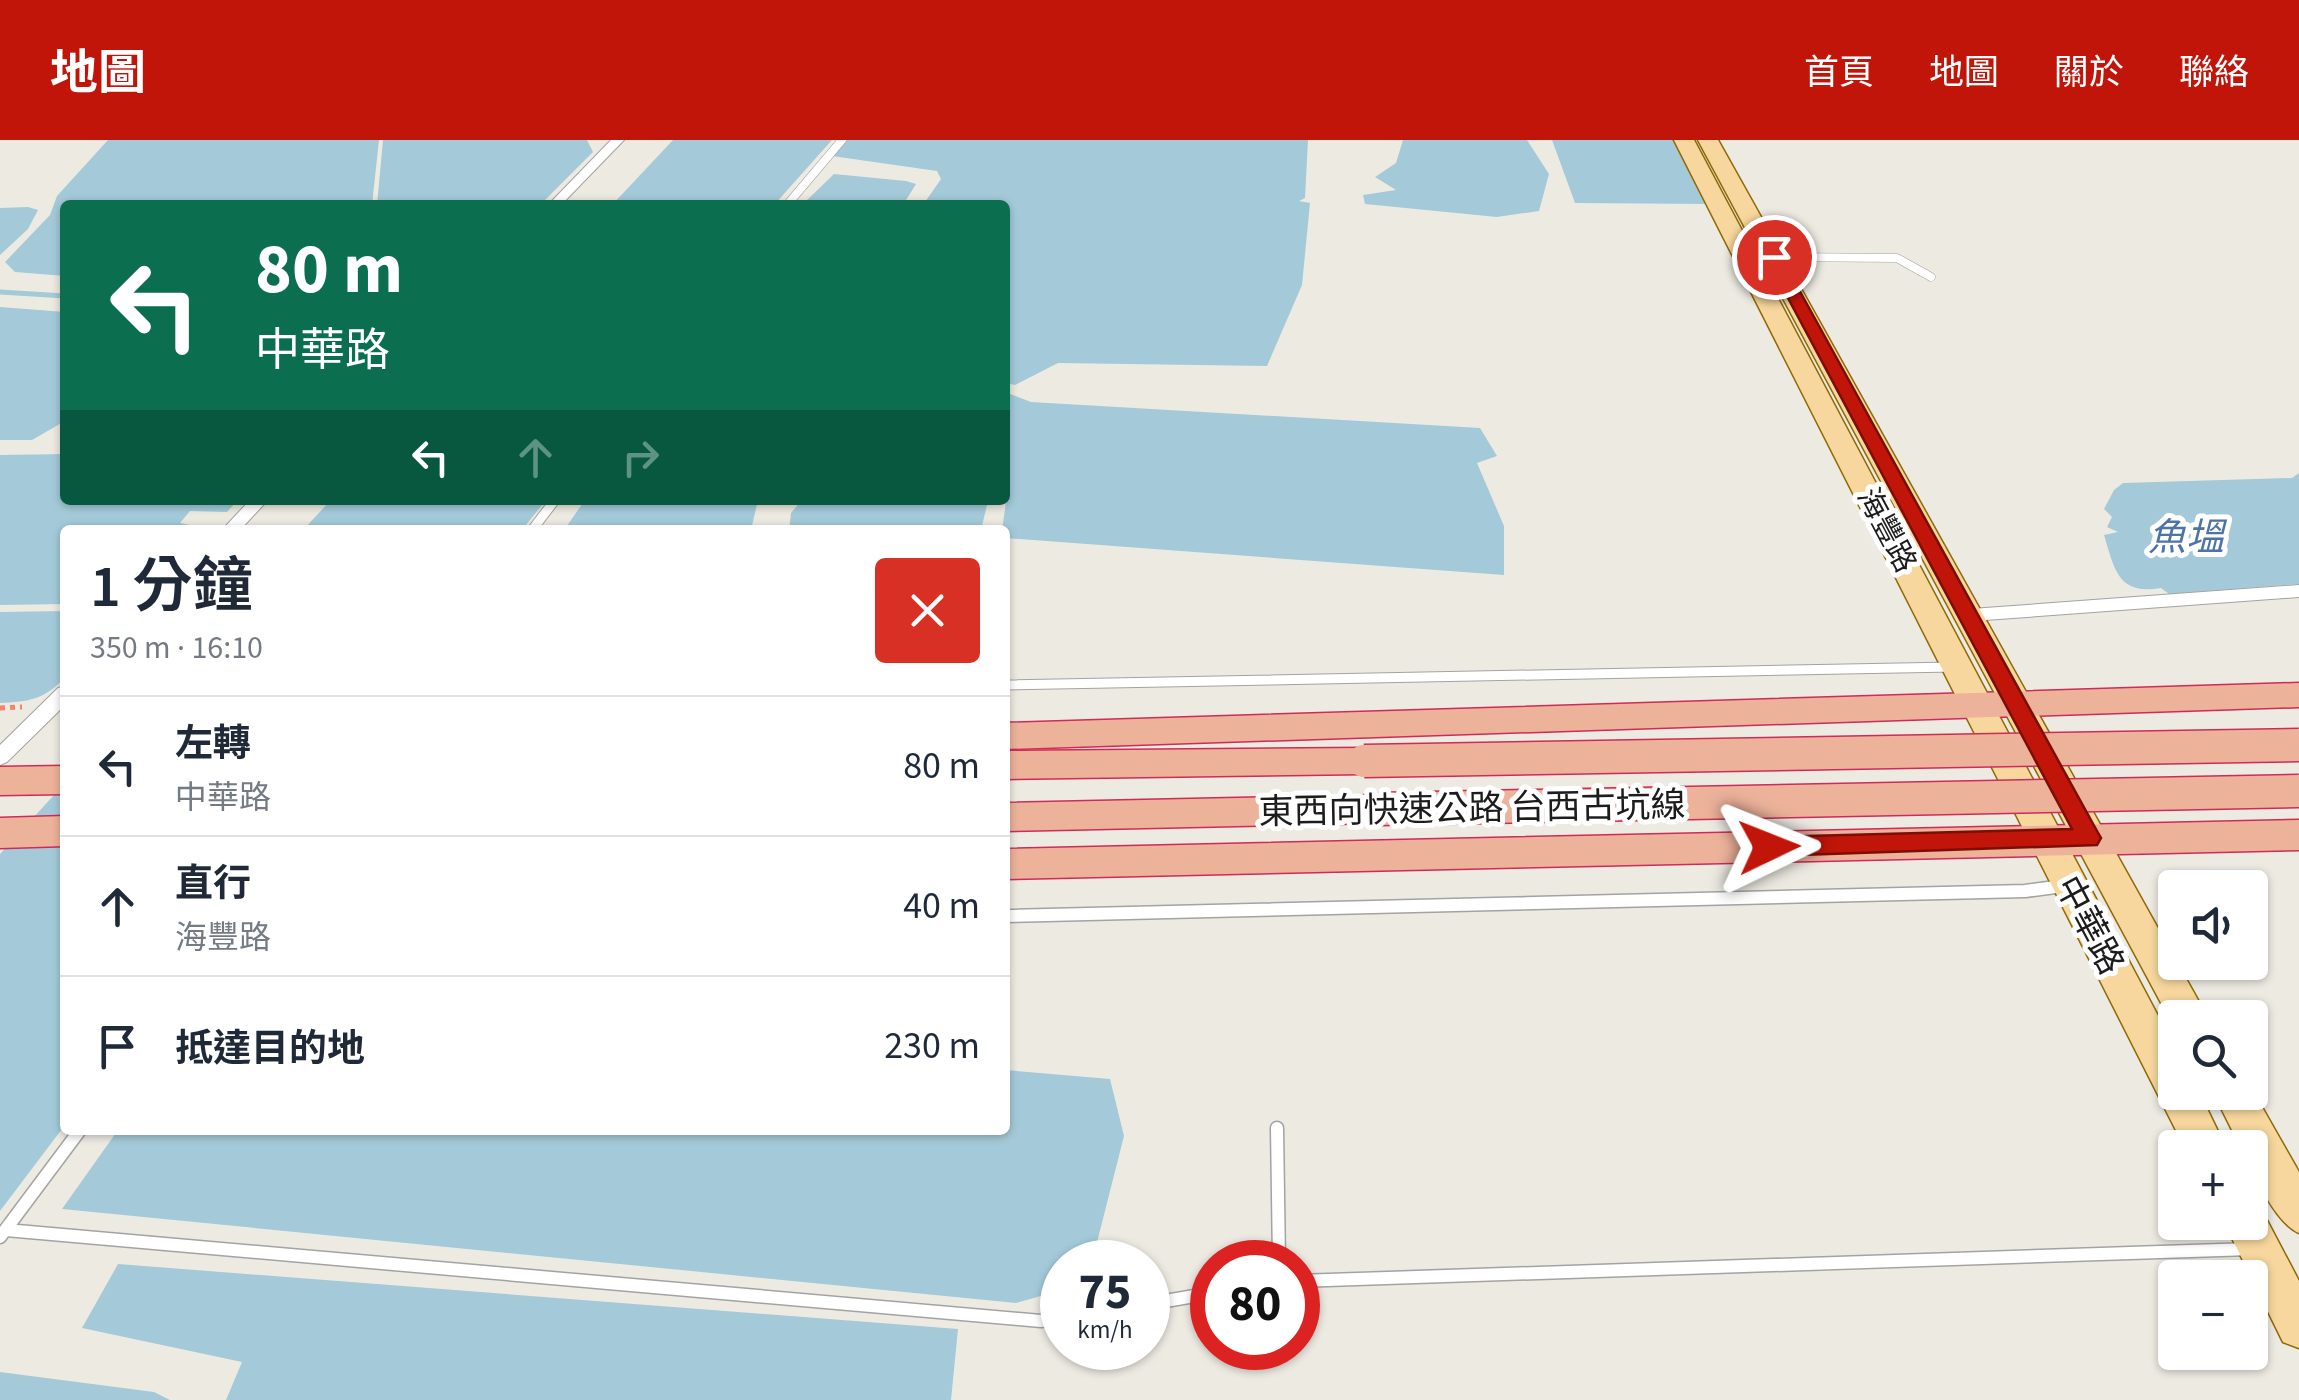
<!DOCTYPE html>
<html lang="zh-TW">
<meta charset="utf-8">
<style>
body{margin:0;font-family:"Source Sans 3","Noto Sans TC",sans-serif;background:#f6f6f7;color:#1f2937;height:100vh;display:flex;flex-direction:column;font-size:38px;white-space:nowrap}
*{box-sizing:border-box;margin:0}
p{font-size:32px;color:#747a83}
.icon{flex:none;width:55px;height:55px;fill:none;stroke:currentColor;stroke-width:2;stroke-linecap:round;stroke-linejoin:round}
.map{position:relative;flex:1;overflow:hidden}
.panel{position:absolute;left:60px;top:385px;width:950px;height:610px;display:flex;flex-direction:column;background:#fff;border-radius:10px;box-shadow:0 2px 8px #0004}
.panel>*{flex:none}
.hud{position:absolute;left:60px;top:60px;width:950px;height:305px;border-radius:10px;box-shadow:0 2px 8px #0004;background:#0b6e4f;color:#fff;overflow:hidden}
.tools{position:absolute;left:2158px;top:730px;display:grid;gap:20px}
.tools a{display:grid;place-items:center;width:110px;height:110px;border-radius:10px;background:#fff;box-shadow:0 2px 8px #0004;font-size:50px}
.speed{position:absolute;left:1040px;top:1100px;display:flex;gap:20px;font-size:50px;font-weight:700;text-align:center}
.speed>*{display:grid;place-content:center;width:130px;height:130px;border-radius:50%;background:#fff;box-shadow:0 2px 8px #0004;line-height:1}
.speed small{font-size:25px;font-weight:400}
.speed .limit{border:15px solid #d22;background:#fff;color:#111}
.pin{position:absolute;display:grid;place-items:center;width:85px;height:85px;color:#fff;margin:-42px;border:5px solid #fff;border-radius:50%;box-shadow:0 2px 10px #0007}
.me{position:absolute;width:110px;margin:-55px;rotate:88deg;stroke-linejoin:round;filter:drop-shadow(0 0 8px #0008)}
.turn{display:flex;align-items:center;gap:35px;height:210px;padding:0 30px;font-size:45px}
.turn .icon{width:130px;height:130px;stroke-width:2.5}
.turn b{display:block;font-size:70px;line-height:85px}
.lanes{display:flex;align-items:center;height:95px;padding:0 30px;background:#0003;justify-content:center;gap:50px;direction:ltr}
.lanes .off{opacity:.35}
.round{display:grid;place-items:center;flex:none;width:105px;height:105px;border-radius:10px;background:#f6f6f7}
.head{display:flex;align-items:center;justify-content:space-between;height:170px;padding:0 30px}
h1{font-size:60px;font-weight:600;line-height:75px}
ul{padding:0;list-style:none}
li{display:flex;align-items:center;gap:30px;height:140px;padding:0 30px;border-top:2px solid #e0e1e3}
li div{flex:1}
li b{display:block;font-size:38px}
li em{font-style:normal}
header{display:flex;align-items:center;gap:60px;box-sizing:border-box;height:140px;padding:0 50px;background:#c01508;color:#fff}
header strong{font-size:48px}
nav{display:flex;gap:55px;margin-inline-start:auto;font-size:35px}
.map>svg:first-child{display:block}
</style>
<header>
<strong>地圖</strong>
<nav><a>首頁</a><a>地圖</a><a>關於</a><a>聯絡</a></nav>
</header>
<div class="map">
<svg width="2299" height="1260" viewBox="0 0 2299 1260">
<rect width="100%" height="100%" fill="#edeae2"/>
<g fill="#a4cad9">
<path d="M108,0H379L372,65H65V136L15,132L5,122L50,75L57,56Z"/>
<path d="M383,0H587L593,12L540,65H377Z"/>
<path d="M673,0H832L774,65H612Z"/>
<path d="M847,0H1308L1305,58L1299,61L1310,63L1302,145L1267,226L1058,223L1015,245L1005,243V65H923L941,39L937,31L832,16Z"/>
<path d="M1403,0H1527L1549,34L1539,71L1497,77L1365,64L1363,55L1396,50L1375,37L1396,23Z"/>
<path d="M1552,0H1680L1684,21L1709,64L1575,63Z"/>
<path d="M834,34L906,41L916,44L903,65H802Z"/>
<path d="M28,67L38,70L28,89L0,115V68Z"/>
<path d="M0,167L65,172V281L32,300H0Z"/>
<path d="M1005,252L1031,262L1480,288L1497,316L1477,323L1504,386V435L1005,398V390H1002L1006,362Z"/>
<path d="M65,314V360H238L227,372L190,371L180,383L190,385V390H65V464L0,465V315Z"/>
<path d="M2299,333V444L2169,454L2161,448C2119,455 2115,432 2104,395L2118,392L2107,387L2112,377L2104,369L2114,350L2123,343L2292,338Z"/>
<path d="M331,360H546L522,390H303Z"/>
<path d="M585,360H758L751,390H564Z"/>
<path d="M802,360H981L987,365L981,390H789L791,373Z"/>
<path d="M65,471V537C46,559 28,562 0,563V472Z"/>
<path d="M65,643V985L0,1071V714Z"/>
<path d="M1005,930L1110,939L1124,996L1092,1122H1062V1150L1016,1163L62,1069L118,990H1005Z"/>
<path d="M118,1124L958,1189L951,1260H226L242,1222L82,1188Z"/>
<path d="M0,1232L154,1252L170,1260H0Z"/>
</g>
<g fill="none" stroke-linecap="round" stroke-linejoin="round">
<path stroke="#a4cad9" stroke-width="5" d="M0,152L65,156"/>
<defs>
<g id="service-far2">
<path d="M787,65L842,0"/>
<path d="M1774,117L1897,118L1931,137"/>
</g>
<g id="service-far1">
<path d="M532,390L555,360"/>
<path d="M1005,545L1953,527"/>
</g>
<g id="service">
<path d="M1005,776L2025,751L2063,746"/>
<path d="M1277,988L1279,1122"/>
<path d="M6,1090L1041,1181L1062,1178"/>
<path d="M0,1097L80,990"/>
<path d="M1298,1141L2251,1109"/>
<path d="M1148,1164L1212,1153"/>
</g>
<g id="minor">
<path d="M611,0H624L561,65H548Z"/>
<path d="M250,360H268L240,390H222Z"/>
<path d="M2299,445V457L1971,481L1962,475L1971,469Z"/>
<path d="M65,546V565L7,622L0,625V605L58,548Z"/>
</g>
<g id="primary">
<path d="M1674,0H1694L2175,908V952H2199L2226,1008H2185Z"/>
<path d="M1698,0H1718L2208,878H2175V889Z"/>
<path d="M2250,946L2299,1032V1093C2276,1083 2250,1033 2250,1008H2241L2213,952H2250Z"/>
<path d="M2250,1063L2260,1067L2299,1141V1208L2283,1202L2224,1082H2250Z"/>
</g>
<g id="trunk">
<path d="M2299,543V567L1005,609V583Z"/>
<path d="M1364,608L1376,611L1381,621L1376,631L1364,634L1005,639V611Z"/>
<path d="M65,626V654L0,655V627Z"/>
<path d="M1379,655L1392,659L1397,669L1392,679L1379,683L1005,691V663Z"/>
<path d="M65,676V706L0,708V678Z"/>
<path d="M2299,680V710L1005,739V709Z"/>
</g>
</defs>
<use href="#service-far2" stroke="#a3a3a3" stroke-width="9"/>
<use href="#service-far1" stroke="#a3a3a3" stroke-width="11"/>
<use href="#service" stroke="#a3a3a3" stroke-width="15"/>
<use href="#minor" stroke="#a3a3a3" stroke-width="2"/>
<use href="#primary" stroke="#8e6a06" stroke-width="3"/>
<use href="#trunk" stroke="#d02b58" stroke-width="3"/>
<path stroke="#f3846d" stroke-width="5" stroke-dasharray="5 5" stroke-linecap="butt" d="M0,568L22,567"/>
<use href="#service-far2" stroke="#fff" stroke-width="8"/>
<use href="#service-far1" stroke="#fff" stroke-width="9"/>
<use href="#service" stroke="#fff" stroke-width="12"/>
<use href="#minor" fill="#fff" fill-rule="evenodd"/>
<use href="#primary" fill="#f7d79d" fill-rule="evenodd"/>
<use href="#trunk" fill="#ecb29a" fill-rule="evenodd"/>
<defs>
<g id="trunk-bridge">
<path d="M1364,621L2299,605"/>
<path d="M1379,669L2299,651"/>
</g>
</defs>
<use href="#trunk-bridge" stroke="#d02b58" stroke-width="35" stroke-linecap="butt"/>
<use href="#trunk-bridge" stroke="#ecb29a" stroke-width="32"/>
</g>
<path fill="#c01508" stroke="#7d0e05" stroke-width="2.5" d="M1774,112L1781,117L2097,691L2101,698L2097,705L1769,716L1760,714L1757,707L1760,700L1769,697L2072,689L1766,117Z"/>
<g text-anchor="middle" stroke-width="10" stroke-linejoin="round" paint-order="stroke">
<g font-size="30" fill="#1c1c1c" stroke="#fff">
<text transform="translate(1887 390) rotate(62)" y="10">海豐路</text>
</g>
<g font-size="35" fill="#1c1c1c" stroke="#fff">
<text transform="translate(1472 668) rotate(-1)" y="12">東西向快速公路 台西古坑線</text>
<text transform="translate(2090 785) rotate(62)" y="12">中華路</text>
</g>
<g font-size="38" font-style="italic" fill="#4d74a7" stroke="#fff">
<text x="2186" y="410">魚塭</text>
</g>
</g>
</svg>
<div class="tools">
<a><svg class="icon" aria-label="sound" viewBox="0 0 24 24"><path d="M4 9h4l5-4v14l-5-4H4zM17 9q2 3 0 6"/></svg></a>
<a><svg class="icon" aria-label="search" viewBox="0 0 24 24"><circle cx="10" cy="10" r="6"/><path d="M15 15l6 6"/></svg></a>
<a>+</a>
<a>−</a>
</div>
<div class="speed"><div>75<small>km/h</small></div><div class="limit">80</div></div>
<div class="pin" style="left:1774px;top:117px;background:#d93025"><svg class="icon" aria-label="arrive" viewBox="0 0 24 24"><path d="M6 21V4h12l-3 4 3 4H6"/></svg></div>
<svg class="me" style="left:1769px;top:707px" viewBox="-20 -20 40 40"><path d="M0-17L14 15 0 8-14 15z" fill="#c01508" stroke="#fff" stroke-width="4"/></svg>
<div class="hud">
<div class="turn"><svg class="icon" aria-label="left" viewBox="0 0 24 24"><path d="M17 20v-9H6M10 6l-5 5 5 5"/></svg><div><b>80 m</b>中華路</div></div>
<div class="lanes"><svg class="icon" aria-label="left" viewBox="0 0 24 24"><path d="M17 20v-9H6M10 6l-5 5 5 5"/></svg><svg class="icon off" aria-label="ahead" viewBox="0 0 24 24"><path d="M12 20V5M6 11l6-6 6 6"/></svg><svg class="icon off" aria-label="right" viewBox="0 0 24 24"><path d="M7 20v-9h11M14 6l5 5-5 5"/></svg></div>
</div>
<section class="panel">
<div class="head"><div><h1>1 分鐘</h1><p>350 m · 16:10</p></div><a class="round" style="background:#d93025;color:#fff"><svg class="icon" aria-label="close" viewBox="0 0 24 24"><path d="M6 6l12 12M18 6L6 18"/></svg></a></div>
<ul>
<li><svg class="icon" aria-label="left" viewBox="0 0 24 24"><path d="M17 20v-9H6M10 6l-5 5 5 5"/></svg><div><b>左轉</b><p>中華路</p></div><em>80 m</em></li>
<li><svg class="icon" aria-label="ahead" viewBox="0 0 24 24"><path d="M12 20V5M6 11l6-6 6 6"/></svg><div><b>直行</b><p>海豐路</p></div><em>40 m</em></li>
<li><svg class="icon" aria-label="arrive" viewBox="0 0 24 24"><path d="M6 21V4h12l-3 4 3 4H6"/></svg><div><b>抵達目的地</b></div><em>230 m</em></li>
</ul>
</section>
</div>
